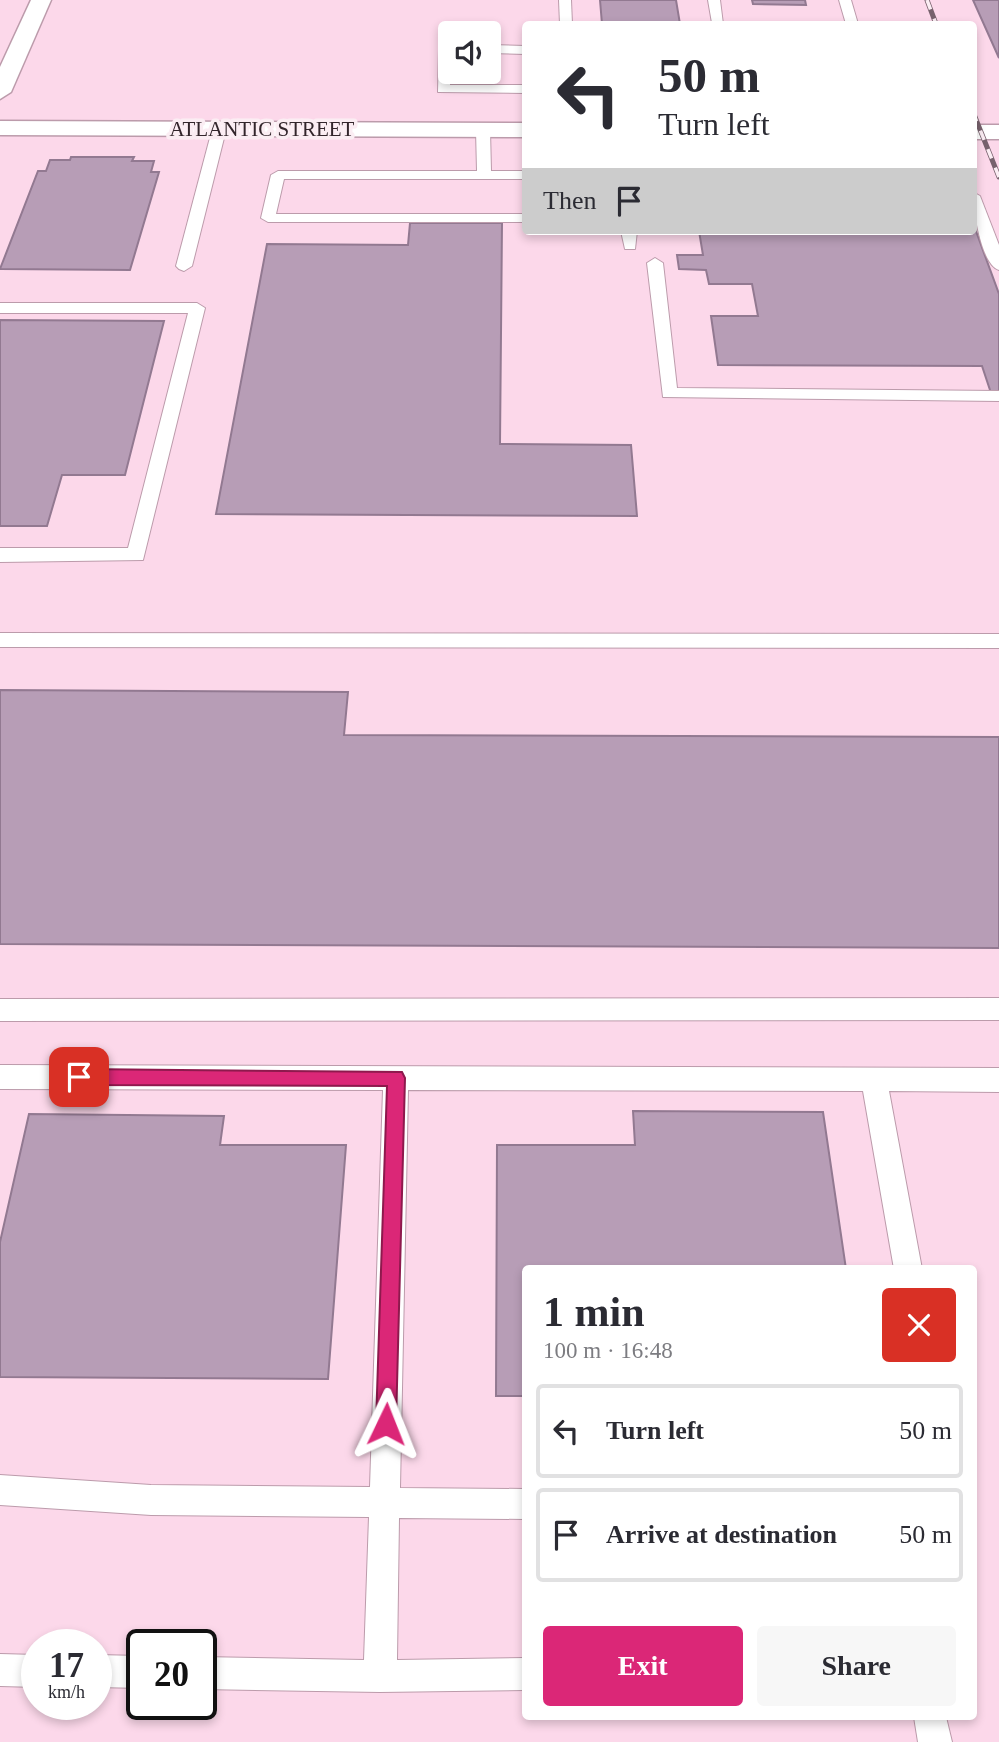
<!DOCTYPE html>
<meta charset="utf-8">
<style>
body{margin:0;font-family:Georgia,serif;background:#f7f7f7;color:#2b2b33;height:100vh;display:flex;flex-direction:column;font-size:26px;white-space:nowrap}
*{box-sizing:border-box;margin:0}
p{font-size:23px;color:#7c7c81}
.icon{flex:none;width:38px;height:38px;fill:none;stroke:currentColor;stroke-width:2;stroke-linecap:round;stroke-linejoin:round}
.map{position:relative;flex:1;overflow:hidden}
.drawer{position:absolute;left:522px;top:1265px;width:455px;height:455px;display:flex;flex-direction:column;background:#fff;border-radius:7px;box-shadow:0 4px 10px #0003}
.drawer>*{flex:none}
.guide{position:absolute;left:522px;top:21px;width:455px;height:214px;border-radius:7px;box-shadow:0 4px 10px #0003;background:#fff;color:#2b2b33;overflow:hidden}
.controls{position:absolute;left:438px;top:21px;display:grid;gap:14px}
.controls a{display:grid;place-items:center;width:63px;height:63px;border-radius:7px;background:#fff;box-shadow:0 4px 10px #0003;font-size:35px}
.speed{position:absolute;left:21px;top:1629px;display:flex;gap:14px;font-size:35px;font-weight:700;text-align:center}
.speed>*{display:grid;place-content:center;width:91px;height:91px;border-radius:50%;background:#fff;box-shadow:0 4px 10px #0003;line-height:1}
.speed small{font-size:18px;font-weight:400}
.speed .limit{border:4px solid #111;border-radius:10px;background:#fff;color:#111}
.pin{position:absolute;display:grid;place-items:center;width:60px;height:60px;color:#fff;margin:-30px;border-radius:14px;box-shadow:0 4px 10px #0006}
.me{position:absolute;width:77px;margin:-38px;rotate:2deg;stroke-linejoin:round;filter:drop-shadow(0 0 5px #0008)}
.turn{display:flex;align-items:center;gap:24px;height:147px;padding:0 21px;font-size:32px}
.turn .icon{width:91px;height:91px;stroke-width:2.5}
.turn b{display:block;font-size:49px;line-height:60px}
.then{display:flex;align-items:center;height:66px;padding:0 21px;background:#0003;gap:14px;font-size:26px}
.round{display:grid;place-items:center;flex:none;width:74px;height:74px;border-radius:7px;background:#f7f7f7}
.overview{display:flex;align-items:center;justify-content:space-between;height:119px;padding:0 21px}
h1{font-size:42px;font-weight:700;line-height:52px}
.primary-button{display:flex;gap:14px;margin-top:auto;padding:14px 21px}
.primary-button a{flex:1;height:80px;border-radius:7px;background:#db2777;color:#fff;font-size:28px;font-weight:700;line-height:80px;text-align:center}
.primary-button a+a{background:#f7f7f7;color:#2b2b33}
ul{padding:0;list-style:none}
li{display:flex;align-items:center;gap:21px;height:94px;margin:0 14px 10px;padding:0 7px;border:4px solid #e1e1e2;border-radius:7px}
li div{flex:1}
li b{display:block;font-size:26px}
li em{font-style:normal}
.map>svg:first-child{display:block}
</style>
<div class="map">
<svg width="999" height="1742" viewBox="0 0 999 1742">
<rect width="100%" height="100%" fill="#fcd8ea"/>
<g fill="#b79db6" stroke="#927991" stroke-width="2">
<path d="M600,0H676L680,24H602Z"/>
<path d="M752,0H805L806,5L753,4Z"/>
<path d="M973,0H999V58Z"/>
<path d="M71,157H134L132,161H154L151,172H159L130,270L0,269L38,171H46L50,160H70Z"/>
<path d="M410,223H502L500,444L631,445L637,516L216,514L267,244L408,245Z"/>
<path d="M973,223L999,294V393H991L982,366L718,365L711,316H758L752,284H709L706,270L679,269L677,255H703L699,231H973Z"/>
<path d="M0,320L164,321L125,475H62L47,526H0Z"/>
<path d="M0,690L348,692L344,735L999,737V948L0,944Z"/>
<path d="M633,1111L823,1112L846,1269H525V1396H496L497,1145H635Z"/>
<path d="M29,1114L224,1116L220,1145H346L328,1379L0,1377V1242Z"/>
</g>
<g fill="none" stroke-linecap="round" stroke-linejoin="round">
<defs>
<g id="lane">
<path d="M559,0H571L572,24H560Z"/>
<path d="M708,0H720L723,24L712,23Z"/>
<path d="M839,0H851L858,24H846Z"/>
<path d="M450,45V85H525V93L438,92L439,49Z"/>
<path d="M488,45L525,46V54L488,53Z"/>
<path d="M219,126L226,130L192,266L184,271L179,269L176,266L212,130Z"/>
<path d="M483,126L490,130L491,171H525V179H284L276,214H525V222H268L261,218L271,175L278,171H477L476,130Z"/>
<path d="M973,192L980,196L999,245V270C981,265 973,208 973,192Z"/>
<path d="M621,231H637L635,249H625Z"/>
<path d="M655,258L663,263L677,388L999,391V401L663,397L647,263Z"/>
<path d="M0,303H197L205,308L143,560L0,562V548H128L188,313H0Z"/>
<path d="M0,633L999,634V648L0,647Z"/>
<path d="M999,998V1020L0,1021V999Z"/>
<path d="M0,1065L999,1068V1092L889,1091L922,1269H894L863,1091L408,1090L400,1488L525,1489V1519L399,1518L397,1660L525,1658V1690L380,1692L201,1689V1657L364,1660L369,1517L151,1515L0,1505V1475L151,1485L370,1487L383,1090L0,1089Z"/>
<path d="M0,1654L37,1655V1687L0,1686Z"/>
<path d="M96,1655L142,1656V1688L96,1687Z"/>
<path d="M914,1717H946L952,1742H918Z"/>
</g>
<g id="street">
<path d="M0,121L525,123V137L0,135Z"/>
<rect x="973" y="125" width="26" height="14"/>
</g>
<path id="secondary" d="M31,0H51L11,92L0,99V67Z"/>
</defs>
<use href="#lane" stroke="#bc9bab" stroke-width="2"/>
<use href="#street" stroke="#bc9bab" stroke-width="3"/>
<use href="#secondary" stroke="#bc9bab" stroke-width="3"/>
<use href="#lane" fill="#fff" fill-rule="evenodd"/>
<use href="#street" fill="#fff" fill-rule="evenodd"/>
<use href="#secondary" fill="#fff" fill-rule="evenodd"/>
<defs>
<g id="rail">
<path d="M927,0L936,24"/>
<path d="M973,112L999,177"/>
</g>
</defs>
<use href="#rail" stroke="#77626d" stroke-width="5"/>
<use href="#rail" stroke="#fbedf3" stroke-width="3.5" stroke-dasharray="10" stroke-linecap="butt"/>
</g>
<path fill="#db2777" stroke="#8e194d" stroke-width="2" d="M79,1069L402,1072L405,1078L396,1424L393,1432L386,1435L379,1432L376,1424L387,1086L79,1085L73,1083L70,1077L73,1071Z"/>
<g text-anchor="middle" stroke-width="7" stroke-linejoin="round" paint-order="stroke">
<g font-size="21" fill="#32252b" stroke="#fbedf3">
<text x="262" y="136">ATLANTIC STREET</text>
</g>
</g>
</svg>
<div class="controls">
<a><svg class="icon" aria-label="sound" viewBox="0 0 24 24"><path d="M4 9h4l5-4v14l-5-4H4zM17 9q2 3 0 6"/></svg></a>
</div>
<div class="speed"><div>17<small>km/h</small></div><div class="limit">20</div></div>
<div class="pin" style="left:79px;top:1077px;background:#d93025"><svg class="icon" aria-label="arrive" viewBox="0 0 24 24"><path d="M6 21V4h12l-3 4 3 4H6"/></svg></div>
<svg class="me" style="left:386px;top:1424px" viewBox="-20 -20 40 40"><path d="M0-17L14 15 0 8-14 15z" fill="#db2777" stroke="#fff" stroke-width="4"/></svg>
<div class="guide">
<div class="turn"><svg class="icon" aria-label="left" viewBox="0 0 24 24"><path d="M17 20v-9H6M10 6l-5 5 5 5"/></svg><div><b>50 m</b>Turn left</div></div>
<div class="then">Then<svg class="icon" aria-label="arrive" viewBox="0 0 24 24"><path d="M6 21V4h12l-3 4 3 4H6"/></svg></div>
</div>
<section class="drawer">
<div class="overview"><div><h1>1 min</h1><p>100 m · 16:48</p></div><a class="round" style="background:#d93025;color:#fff"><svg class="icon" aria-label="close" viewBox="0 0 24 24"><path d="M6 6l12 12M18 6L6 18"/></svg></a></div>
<ul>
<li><svg class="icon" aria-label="left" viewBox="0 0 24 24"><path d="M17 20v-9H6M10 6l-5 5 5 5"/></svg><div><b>Turn left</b></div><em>50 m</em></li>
<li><svg class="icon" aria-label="arrive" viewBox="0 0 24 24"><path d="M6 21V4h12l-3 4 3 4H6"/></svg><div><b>Arrive at destination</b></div><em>50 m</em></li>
</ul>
<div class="primary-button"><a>Exit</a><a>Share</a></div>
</section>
</div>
